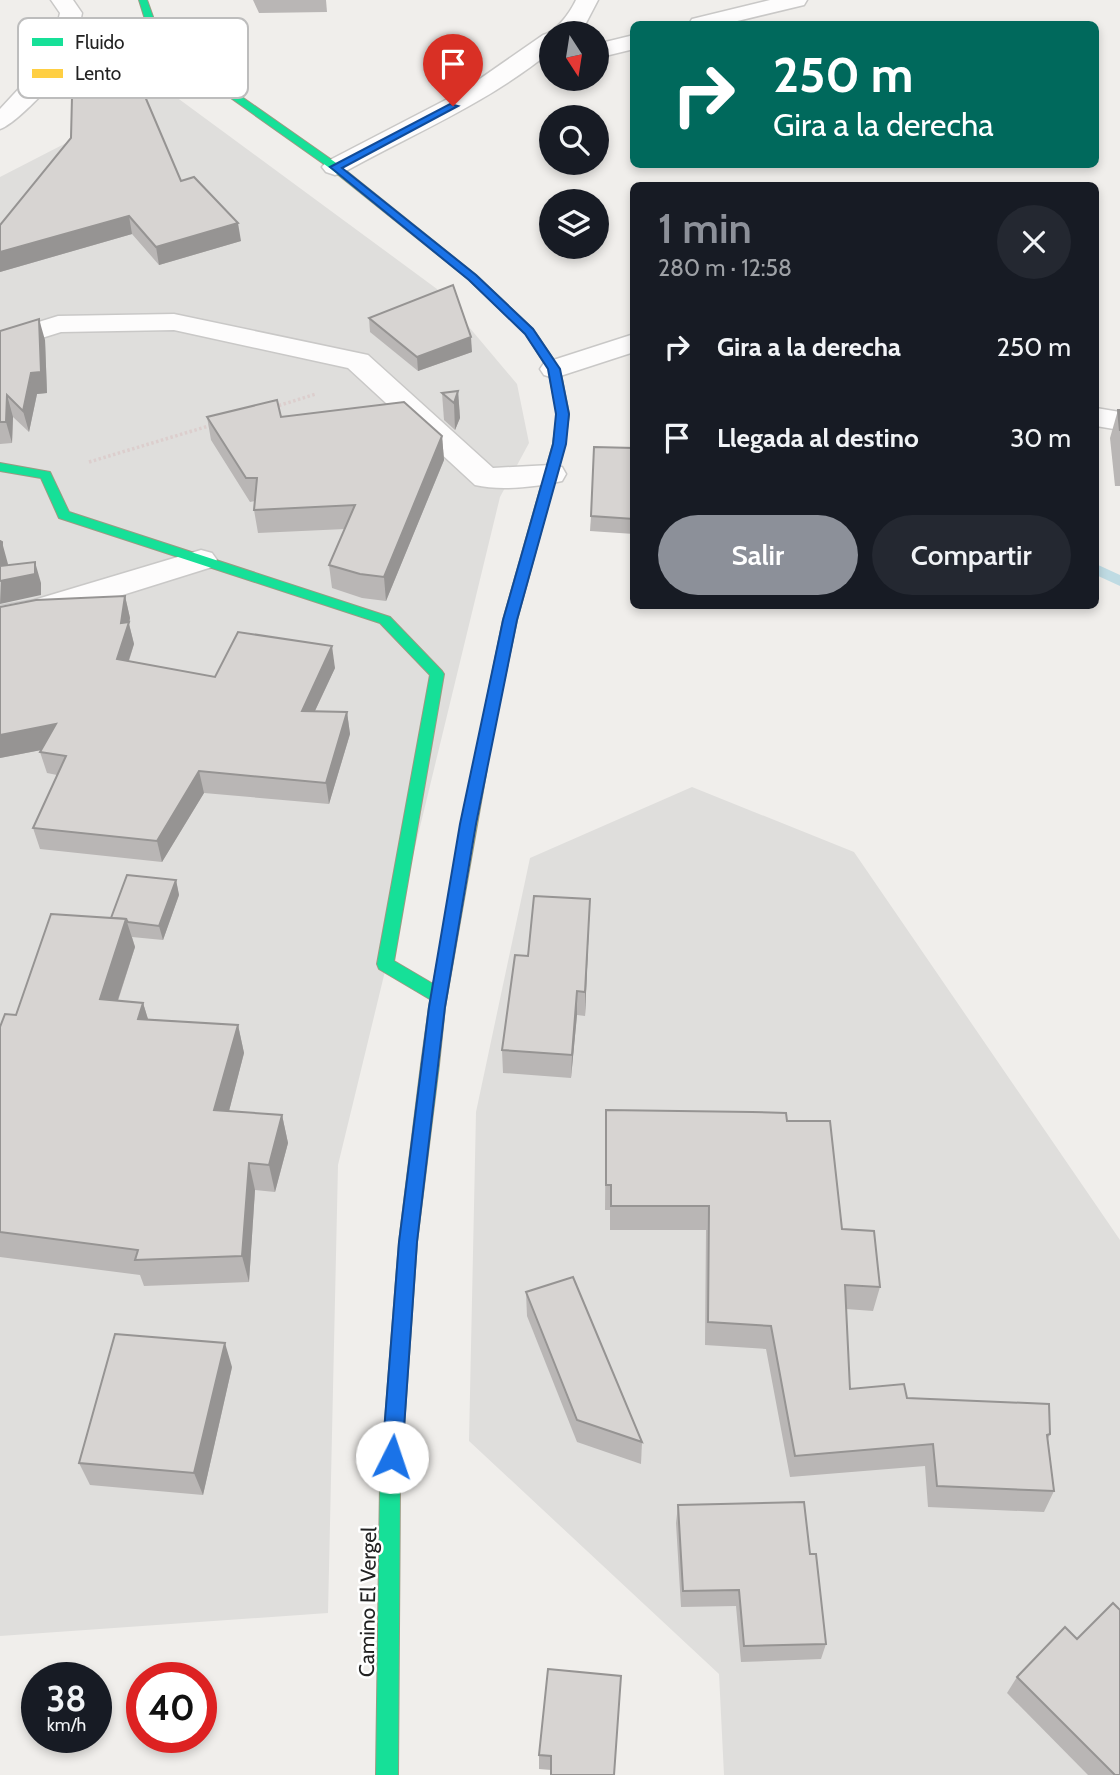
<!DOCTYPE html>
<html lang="es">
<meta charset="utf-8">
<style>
body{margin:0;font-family:Cabin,sans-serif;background:#242831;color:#f1f3f6;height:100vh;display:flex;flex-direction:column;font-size:26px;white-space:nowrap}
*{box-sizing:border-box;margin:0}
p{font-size:23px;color:#9ea1a6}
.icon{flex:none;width:38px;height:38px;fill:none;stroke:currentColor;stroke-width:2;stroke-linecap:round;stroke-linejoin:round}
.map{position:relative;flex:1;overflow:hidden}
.sheet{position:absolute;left:630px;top:182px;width:469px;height:427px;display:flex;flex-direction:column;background:#171b24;border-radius:10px;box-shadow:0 4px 10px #0003}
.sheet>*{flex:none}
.top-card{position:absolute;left:630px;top:21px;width:469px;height:147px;border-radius:10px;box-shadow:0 4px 10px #0003;background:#00695c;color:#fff;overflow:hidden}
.needle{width:46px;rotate:168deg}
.controls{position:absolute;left:539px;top:21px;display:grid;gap:14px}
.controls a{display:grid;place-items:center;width:70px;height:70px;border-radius:50%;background:#171b24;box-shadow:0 4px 10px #0003;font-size:35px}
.speed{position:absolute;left:21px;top:1662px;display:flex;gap:14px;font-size:35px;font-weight:700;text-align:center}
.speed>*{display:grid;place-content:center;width:91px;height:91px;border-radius:50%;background:#171b24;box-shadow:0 4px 10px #0003;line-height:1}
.speed small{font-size:18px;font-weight:400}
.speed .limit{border:10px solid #d22;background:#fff;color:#111}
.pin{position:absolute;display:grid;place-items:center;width:60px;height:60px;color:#fff;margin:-72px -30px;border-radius:50% 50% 50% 0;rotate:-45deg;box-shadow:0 0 7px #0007}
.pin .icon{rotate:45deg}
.me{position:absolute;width:77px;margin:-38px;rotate:4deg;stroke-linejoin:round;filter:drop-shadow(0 0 5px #0008)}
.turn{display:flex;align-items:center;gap:24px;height:147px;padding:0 28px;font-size:32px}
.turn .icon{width:91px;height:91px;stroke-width:2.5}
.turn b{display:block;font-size:49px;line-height:60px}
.round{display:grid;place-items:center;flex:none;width:74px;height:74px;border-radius:37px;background:#242831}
.head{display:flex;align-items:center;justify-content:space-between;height:119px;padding:0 28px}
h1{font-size:42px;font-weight:600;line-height:52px;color:#8c9099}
.primary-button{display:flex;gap:14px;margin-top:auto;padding:14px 28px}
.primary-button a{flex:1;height:80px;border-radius:42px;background:#8c9099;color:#fff;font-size:28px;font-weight:600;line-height:80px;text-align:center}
.primary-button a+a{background:#242831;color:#f1f3f6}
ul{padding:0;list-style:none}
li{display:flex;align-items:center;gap:21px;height:91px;padding:0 28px}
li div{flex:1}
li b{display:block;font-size:26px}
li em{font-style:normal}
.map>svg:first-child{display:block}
</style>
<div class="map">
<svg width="1120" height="1775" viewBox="0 0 1120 1775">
<rect width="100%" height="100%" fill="#f0eeeb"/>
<g fill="#dfdedc">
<path d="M115,52L437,289L517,384L529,443L500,497L338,1165L328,1613L0,1636V177L70,141L74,81Z"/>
<path d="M692,787L854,852L1120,1240V1775H724L719,1674L469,1441L476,1112L530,858Z"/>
</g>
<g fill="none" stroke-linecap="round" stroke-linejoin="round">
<path fill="#bfdbe3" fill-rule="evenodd" d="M1096,564L1120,575V586L1096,575Z"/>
<defs>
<g id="street">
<path d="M51,0H73L82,13C79,26 78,43 72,56C66,72 15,125 0,129V109L50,55L60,13Z"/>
<path d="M576,0H598L586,23L573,33H551V51C488,103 414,133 344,172L335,175L326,172L322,167L326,162L461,92L543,35C556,32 570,13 576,0Z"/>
<path d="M770,0H807L804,5L725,24H689L692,19Z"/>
<path d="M634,35V49L597,58V44Z"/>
<path d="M174,314L368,355L493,468L551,465L562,467L566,474L562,481C537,487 500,491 475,485L348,368L174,330L61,332L0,351V334L58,316Z"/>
<path d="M634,334V352L554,378L544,375L540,369L544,363Z"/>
<path d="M1096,408L1120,412V430L1096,426Z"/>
<path d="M201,550L212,553L217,560L212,567L49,618L0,628V606L34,600Z"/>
</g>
<g id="fast">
<path d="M139,0H147L157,28L179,53L339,165L476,275L533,329L560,369L569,414L565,444L517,620L485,772H475L473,768L503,620L553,444L557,414L548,369L525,333L468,279L331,169L173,57L148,29Z"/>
<path d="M0,463L50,472L69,512L390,617L442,671L444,674L394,961L445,991L447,996L445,1001H433L379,969L377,964L430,675L380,623L59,518L41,478L0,471Z"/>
<path d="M430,1058L436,1060L439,1065L417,1242L400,1484L398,1775H376L380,1484L399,1242L421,1065L424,1060Z"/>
</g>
<path id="slow" d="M480,763L487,768L445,1007L439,1065L436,1070L430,1072L424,1070L421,1065L429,1007L473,768Z"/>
</defs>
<use href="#street" stroke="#c9c8c7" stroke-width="3"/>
<use href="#fast" stroke="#999a82" stroke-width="2"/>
<use href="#slow" stroke="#999a82" stroke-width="2"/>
<g stroke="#dccecd" stroke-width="3.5" stroke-dasharray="2.5 2.5" stroke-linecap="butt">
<path d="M274,407L316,394"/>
<path d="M89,462L212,425"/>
</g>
<use href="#street" fill="#fdfcfc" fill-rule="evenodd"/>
<use href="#fast" fill="#16e098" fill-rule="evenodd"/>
<use href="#slow" fill="#ffcf43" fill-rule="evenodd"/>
</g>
<g fill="#b9b6b5">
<path d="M253,0H326L327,12L259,13Z"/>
<path d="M181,181L241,241L159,265L132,234L0,272V225Z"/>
<path d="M369,318L472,352L418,371L370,332Z"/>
<path d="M0,331L45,340L47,393L37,394L29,432L13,417L12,443L0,444Z"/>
<path d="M458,391L460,418L455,430L444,420L442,393Z"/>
<path d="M1118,410H1120V486H1115L1110,438Z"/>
<path d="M207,417H281L442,436L444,460L386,601L362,598L332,588L329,565L345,529L258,533L254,510L255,501L250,502L211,440Z"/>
<path d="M634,448V534L590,531L591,516Z"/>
<path d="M125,596L130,618L129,624L134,644L129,661L215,677L335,668L315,711L347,712L350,734L329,804L204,793L162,862L40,849L33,828L57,775L47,773L40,752L41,750L0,758V607Z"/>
<path d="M176,880L179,895L163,940L132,937L135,947L118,1001L143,1003L148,1019L238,1025L244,1053L229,1111L282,1115L288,1143L275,1192L255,1190L249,1282L144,1286L140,1275L0,1257V1027L16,1015L111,918Z"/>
<path d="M590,899L585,1016L577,1015L571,1078L503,1073L502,1050Z"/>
<path d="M606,1110L787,1121L842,1229L880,1287L873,1311L846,1309L850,1389L907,1398L1050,1434L1048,1439L1054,1491L1044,1512L928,1507L925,1466L790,1477L766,1349L705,1345L706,1230H610V1210H605Z"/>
<path d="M526,1292L642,1442L641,1464L577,1442L527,1316Z"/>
<path d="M232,1367L203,1495L90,1485L79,1463Z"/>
<path d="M678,1505L810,1554L826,1644L821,1659L741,1662L736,1606L681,1607L676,1523Z"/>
<path d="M548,1669L614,1775L539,1769V1755Z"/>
<path d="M1017,1677L1120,1775H1088L1007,1693Z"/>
</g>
<g fill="#969493">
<path d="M129,216L132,234L0,272V252Z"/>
<path d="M238,223L241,241L159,265L156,247Z"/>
<path d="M39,319L45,340L47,393L37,394L29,432L23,411Z"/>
<path d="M471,337L472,352L418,371L417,357Z"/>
<path d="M458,391L460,418L455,430L454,403Z"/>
<path d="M7,395L13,417L12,443L6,422Z"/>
<path d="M442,436L444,460L386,601L384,577Z"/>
<path d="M2,542L8,564L7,579L35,562L41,583V595L0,604Z"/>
<path d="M125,596L130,618L129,624L134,644L122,681L117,659Z"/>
<path d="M332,646L335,668L305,732L302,711Z"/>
<path d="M347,712L350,734L329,804L326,783Z"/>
<path d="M56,724L62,746L0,758V735Z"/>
<path d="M199,771L204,793L162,862L157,841Z"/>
<path d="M176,880L179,895L163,940L159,926Z"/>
<path d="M590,899L589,923L585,1016V992Z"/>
<path d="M126,919L135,947L109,1027L100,999Z"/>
<path d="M577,991V1015L571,1078L572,1055Z"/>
<path d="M143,1003L152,1032L138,1019Z"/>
<path d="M238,1025L244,1053L222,1138L214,1110Z"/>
<path d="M282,1115L288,1143L275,1192L269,1165Z"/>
<path d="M249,1163L255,1190L249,1282L242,1256Z"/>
<path d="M225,1343L232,1367L203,1495L194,1473Z"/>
</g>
<g fill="#d7d4d2" stroke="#969493" stroke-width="2">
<path d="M141,87L181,181L194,177L238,223L156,247L129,216L0,252V225L71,138L72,97Z"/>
<path d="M453,285L471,337L417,357L369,318Z"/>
<path d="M39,319L41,372L31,373L23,411L7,395L6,422H0V331Z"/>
<path d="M458,391L454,403L442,393Z"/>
<path d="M277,400L281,417L404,402L442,436L384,577L360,574L329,565L355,505L254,510L257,478H246L207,417Z"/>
<path d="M1118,410H1120V431Z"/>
<path d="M594,447L634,448V519L591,516Z"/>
<path d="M0,541L2,542L1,566L35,562V574L0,581Z"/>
<path d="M125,596L121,623L129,622L117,659L215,677L238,632L332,646L302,711L347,712L326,783L199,771L157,841L33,828L66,756L40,752L56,724L0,735V607L36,600Z"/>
<path d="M127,875L176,880L159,926L128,922L126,919L111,918Z"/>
<path d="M534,896L590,899L585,992L577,991L572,1055L502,1050L515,955L528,956Z"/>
<path d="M51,914L126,919L100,999L143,1003L138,1019L238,1025L214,1110L282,1115L269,1165L249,1163L242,1256L135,1260L138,1250L0,1232V1027L5,1014L16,1015Z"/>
<path d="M606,1110L752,1112L786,1113L787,1121H830L842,1229L874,1231L880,1287L845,1285L850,1389L904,1384L907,1398L1049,1404L1050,1434L1047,1435L1054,1491L937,1486L933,1444L795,1456L771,1326L708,1322L709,1206H611V1185H606Z"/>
<path d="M573,1277L642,1442L577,1420L526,1292Z"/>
<path d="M115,1334L225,1343L194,1473L79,1463Z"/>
<path d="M804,1502L810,1554H816L826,1644L744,1646L739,1590L683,1591L678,1505Z"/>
<path d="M1113,1603L1120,1610V1775H1115L1017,1677L1065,1627L1077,1639Z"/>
<path d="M548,1669L621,1676L614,1775H551V1756L539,1755Z"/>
</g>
<path fill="#1a73e8" stroke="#114b97" stroke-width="2" d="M450,104L458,106L342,168L476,275L533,329L560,369L569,414L566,444L517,620L476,824L445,1007L417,1242L402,1457L399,1464L392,1467L385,1464L382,1457L399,1242L429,1007L460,824L503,620L553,444L556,414L548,369L525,334L469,280L330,167Z"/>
<g text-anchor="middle" stroke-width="5" stroke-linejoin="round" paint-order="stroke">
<g font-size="21" fill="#222" stroke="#fff">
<text transform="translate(368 1602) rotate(-89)" y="7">Camino El Vergel</text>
</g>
</g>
<rect x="18" y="18" width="230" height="80" rx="10" fill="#fff" stroke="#bdbdbd" stroke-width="2"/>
<rect x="32" y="38" width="31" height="8" fill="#16e098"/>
<rect x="32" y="69" width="31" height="9" fill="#ffcf43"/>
<g font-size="19" fill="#222">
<text x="75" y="49">Fluido</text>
<text x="75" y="80">Lento</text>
</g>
</svg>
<div class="controls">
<a><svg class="needle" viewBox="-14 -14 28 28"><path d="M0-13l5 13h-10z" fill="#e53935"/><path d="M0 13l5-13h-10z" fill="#9ea1a6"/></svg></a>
<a><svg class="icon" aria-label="search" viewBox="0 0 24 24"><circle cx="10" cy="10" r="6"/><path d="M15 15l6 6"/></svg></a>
<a><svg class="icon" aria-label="layers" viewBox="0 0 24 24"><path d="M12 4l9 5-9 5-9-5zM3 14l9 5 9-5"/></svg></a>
</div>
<div class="speed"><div>38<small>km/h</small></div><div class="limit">40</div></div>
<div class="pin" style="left:453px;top:106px;background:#d93025"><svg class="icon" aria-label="arrive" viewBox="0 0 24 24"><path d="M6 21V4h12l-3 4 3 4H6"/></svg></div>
<svg class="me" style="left:392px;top:1457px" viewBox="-20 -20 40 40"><circle r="19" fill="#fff"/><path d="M0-13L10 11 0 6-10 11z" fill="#1a73e8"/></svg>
<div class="top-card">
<div class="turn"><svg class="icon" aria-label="right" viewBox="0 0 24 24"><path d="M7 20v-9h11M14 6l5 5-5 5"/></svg><div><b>250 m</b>Gira a la derecha</div></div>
</div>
<section class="sheet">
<div class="head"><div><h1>1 min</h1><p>280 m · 12:58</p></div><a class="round"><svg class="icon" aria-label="close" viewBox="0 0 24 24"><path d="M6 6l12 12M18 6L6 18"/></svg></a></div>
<ul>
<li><svg class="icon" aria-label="right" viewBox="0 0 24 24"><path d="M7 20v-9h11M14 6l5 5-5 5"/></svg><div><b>Gira a la derecha</b></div><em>250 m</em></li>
<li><svg class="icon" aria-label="arrive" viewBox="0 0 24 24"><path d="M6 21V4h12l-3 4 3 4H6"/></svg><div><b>Llegada al destino</b></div><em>30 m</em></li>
</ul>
<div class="primary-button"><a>Salir</a><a>Compartir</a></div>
</section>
</div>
